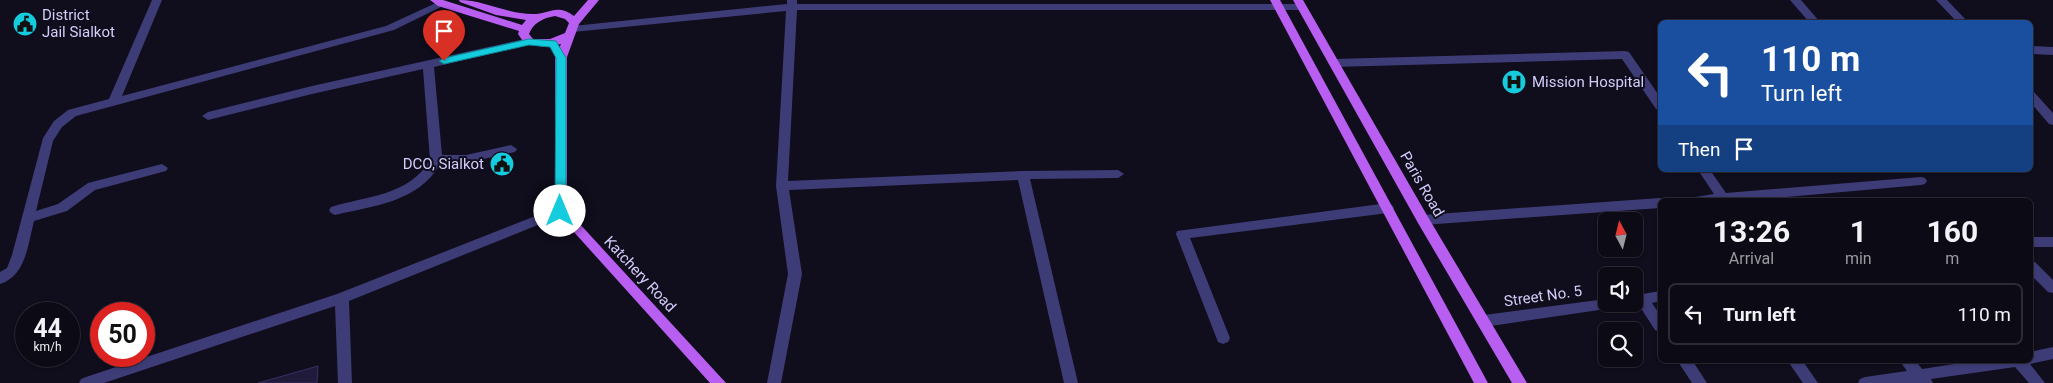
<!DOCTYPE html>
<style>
body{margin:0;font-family:Roboto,sans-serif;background:#15131e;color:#f1f3f6;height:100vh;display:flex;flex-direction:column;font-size:19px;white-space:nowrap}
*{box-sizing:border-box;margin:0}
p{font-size:16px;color:#9a9aa0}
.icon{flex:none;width:28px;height:28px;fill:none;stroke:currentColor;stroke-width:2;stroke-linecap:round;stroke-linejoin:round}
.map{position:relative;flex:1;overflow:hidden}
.sheet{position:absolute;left:1658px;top:198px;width:375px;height:165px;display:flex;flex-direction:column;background:#0c0a15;border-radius:8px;box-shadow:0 1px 4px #0004,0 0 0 1px #2c2b34}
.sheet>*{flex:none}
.top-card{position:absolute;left:1658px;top:20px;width:375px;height:152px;border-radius:8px;box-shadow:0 1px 4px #0004,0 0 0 1px #2c2b34;background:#1a4fa0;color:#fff;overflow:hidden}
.needle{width:32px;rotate:353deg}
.fabs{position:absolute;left:1598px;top:212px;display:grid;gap:10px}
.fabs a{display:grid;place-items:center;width:45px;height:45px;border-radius:8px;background:#0c0a15;box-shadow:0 1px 4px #0004,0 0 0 1px #2c2b34;font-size:25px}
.speed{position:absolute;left:15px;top:302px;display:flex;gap:10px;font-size:25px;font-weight:700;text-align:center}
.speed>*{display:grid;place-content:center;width:65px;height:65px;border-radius:50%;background:#0c0a15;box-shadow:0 1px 4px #0004,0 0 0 1px #2c2b34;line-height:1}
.speed small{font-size:12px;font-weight:400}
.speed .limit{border:8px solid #d22;background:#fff;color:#111}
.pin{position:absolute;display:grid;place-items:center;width:42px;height:42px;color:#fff;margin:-51px -21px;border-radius:50% 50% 50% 0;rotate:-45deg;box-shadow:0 0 5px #0007}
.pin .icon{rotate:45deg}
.me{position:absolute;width:55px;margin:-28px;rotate:0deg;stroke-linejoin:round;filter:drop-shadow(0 0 4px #0008)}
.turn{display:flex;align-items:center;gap:18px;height:105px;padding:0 20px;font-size:22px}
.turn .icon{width:65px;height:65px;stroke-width:2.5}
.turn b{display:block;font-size:35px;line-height:42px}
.then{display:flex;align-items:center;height:48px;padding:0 20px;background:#0003;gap:10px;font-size:19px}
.eta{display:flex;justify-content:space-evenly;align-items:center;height:85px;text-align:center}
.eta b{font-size:30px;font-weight:700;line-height:35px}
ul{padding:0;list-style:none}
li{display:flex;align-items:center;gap:15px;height:62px;margin:0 10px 8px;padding:0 10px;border:2px solid #2c2b34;border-radius:8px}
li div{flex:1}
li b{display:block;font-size:19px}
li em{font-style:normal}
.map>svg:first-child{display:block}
</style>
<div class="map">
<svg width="2053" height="383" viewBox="0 0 2053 383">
<rect width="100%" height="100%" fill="#100d1c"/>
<path fill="#211b3b" stroke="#392f65" d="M318,366L317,383H258Z"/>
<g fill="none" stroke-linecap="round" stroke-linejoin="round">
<g fill="#3e3c77" fill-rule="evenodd">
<path d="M152,0H162L122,96L386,26L438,2H446L447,4L394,30L76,116L62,127L53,141L36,211L58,204L88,183L162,164L168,168L166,171L95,190L67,211L34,221C28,244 26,276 0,284V272L7,268L12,255L43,138L54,121L68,110L109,99Z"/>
<path d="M787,0H797V4H1301L1306,7L1301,10H797L788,181L1023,171L1118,170L1124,174L1118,178L1030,179L1078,383H1064L1018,180L789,190L802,274L781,383H767L788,274L776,186L786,11L573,32L568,29L573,26L787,4Z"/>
<path d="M1790,0H1801L1820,22H1809Z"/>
<path d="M1936,0H1947L1968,22H1957Z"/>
<path d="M529,38L533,40L534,42L533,44L434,67L442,155H466L511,145L517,149L515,152L466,163L440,164C419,202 373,206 335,215L331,213L329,210L331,207C366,196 409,196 430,160L423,69L312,94L208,120L202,116L208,112L312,86Z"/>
<path d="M2030,46L2053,47V55L2030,54Z"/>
<path d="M1625,51L1629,52L1660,97V110L1656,109L1622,59L1334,67L1328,63L1334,59Z"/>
<path d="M2030,91L2034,92L2053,113V125L2049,124L2030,102Z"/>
<path d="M1698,170H1710L1726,193L1921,177L1925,178L1927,181L1925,184L1921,185L1753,200H1693L1695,197L1714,194Z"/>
<path d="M1660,198L1665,200H1660V208L1423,225L1418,223L1417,220L1418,217L1423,215Z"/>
<path d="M1388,203L1392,205L1394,208L1392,211L1388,213L1190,238L1230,338L1228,342L1223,344L1218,342L1176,234L1177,231Z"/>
<path d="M561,206L565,208L567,211L565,214L349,301L352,383H338L335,306L104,383H79L81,379L86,377L337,294Z"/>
<rect x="2030" y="237" width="23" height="10"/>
<path d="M2030,261L2035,262L2053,280V293L2048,292L2030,274Z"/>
<path d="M1660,291V301L1652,303L1660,315V332L1655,330L1635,299L1637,295Z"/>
<path d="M1606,299V304H1613L1611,308L1606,309L1484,327L1479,325L1477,321L1479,317L1484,315Z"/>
<path d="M2053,347V359L2030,364L2045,383H2029L2015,367L1931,379L1933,383H1858L1860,379L1865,377L1907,371L1899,360H1915L1922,369L1980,360H2030V352Z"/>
<path d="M1677,360H1692L1707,383H1692Z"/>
<path d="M1787,360H1802L1818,383H1803Z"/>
</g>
<g fill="#b85ef0" fill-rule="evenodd">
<path d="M430,0H443L522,25L526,20L496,15L460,2L459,0C484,0 507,14 533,14C549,14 557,3 574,16L588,0H599L579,24L567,57V210L726,383H710L555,211V57L561,44L545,47L525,44L518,34L519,31L438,6ZM555,16L565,19L569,23L565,33L550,39H533L529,34C533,23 543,18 555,16Z"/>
<path d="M1270,0H1280L1488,383H1474Z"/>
<path d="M1293,0H1303L1428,217L1527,383H1512L1418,223Z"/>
</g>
</g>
<path fill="#15ccdf" stroke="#0e8591" d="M529,39L556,41L566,58V211L560,216L555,211L556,58L550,47L529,45L444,64L439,61L444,58Z"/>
<defs>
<symbol id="civic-disc" viewBox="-11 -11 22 22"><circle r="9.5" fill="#15ccdf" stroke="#100d1c"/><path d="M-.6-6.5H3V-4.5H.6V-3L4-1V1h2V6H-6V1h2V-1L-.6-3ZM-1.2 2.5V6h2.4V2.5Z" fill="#111"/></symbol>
<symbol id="hospital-disc" viewBox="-11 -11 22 22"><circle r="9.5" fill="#15ccdf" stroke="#100d1c"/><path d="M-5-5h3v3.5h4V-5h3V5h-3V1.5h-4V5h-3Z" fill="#111"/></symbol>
</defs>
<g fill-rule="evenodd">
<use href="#civic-disc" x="11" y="10" width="28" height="28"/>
<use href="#hospital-disc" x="1500" y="68" width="28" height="28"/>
<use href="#civic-disc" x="488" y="150" width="28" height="28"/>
</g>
<g text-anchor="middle" stroke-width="4" stroke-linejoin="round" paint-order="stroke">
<g font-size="15" fill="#d2cdfa" stroke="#100d1c" text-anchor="start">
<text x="42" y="20">District<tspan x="42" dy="17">Jail Sialkot</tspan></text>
<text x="1532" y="87">Mission Hospital</text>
<text x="484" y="169" text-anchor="end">DCO, Sialkot</text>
</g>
<g font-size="15" fill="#d2cdfa" stroke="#100d1c">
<text transform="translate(1422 184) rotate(60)" y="5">Paris Road</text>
<text transform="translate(640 274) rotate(47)" y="5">Katchery Road</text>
<text transform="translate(1543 296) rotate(-8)" y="5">Street No. 5</text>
</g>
</g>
</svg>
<div class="fabs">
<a><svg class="needle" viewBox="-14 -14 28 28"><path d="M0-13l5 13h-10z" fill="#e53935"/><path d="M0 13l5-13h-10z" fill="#9a9aa0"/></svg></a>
<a><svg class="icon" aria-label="sound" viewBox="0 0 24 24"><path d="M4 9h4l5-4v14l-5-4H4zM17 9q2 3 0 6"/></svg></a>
<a><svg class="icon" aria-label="search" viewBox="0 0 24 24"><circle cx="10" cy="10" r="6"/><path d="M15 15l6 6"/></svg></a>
</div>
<div class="speed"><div>44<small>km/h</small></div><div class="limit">50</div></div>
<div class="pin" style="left:444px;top:61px;background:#d93025"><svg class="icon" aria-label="arrive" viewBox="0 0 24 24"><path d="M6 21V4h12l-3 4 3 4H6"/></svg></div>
<svg class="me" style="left:560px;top:211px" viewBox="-20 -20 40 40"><circle r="19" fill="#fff"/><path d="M0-13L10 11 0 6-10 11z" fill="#15ccdf"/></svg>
<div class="top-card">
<div class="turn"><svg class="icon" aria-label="left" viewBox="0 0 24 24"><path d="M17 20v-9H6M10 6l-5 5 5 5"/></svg><div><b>110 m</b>Turn left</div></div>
<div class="then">Then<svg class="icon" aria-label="arrive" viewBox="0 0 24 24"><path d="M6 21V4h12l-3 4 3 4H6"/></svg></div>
</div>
<section class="sheet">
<div class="eta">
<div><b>13:26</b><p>Arrival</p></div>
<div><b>1</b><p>min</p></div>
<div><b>160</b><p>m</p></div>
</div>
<ul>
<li><svg class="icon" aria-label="left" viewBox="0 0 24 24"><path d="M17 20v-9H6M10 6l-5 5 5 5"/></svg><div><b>Turn left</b></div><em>110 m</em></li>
</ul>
</section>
</div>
